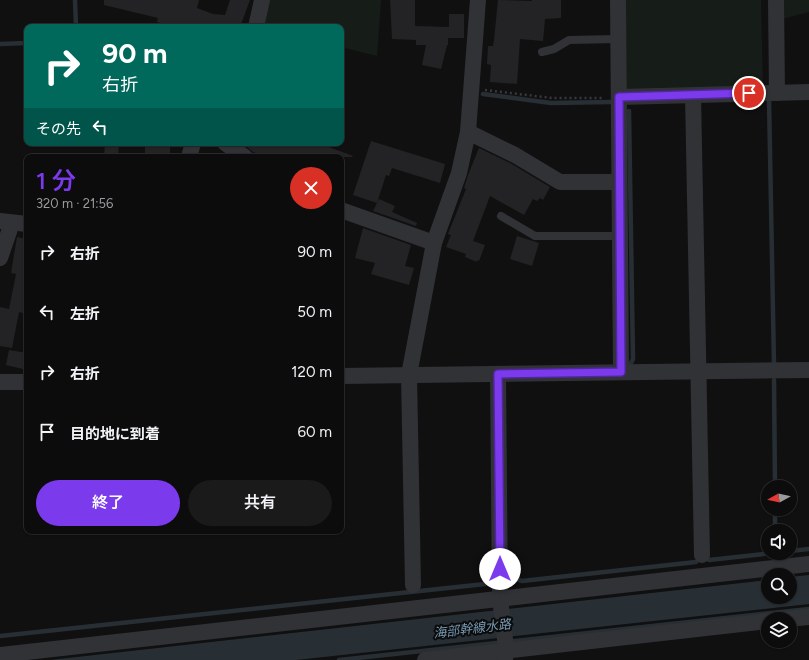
<!DOCTYPE html>
<html lang="ja">
<meta charset="utf-8">
<style>
body{margin:0;font-family:Figtree,"Noto Sans JP",sans-serif;background:#1a1a1b;color:#f1f3f6;height:100vh;display:flex;flex-direction:column;font-size:15px;white-space:nowrap}
*{box-sizing:border-box;margin:0}
p{font-size:13px;color:#9a9b9d}
.icon{flex:none;width:22px;height:22px;fill:none;stroke:currentColor;stroke-width:2;stroke-linecap:round;stroke-linejoin:round}
.map{position:relative;flex:1;overflow:hidden}
.drawer{position:absolute;left:24px;top:154px;width:320px;height:380px;display:flex;flex-direction:column;background:#0c0c0d;border-radius:8px;box-shadow:0 1px 3px #0004,0 0 0 1px #2c2c2e}
.drawer>*{flex:none}
.top-card{position:absolute;left:24px;top:24px;width:320px;height:122px;border-radius:8px;box-shadow:0 1px 3px #0004,0 0 0 1px #2c2c2e;background:#00695c;color:#fff;overflow:hidden}
.needle{width:26px;rotate:262deg}
.controls{position:absolute;left:761px;top:480px;display:grid;gap:8px}
.controls a{display:grid;place-items:center;width:36px;height:36px;border-radius:50%;background:#0c0c0d;box-shadow:0 1px 3px #0004,0 0 0 1px #2c2c2e;font-size:20px}
.pin{position:absolute;display:grid;place-items:center;width:34px;height:34px;color:#fff;margin:-17px;border:2px solid #fff;border-radius:50%;box-shadow:0 1px 4px #0007}
.me{position:absolute;width:44px;margin:-22px;rotate:0deg;stroke-linejoin:round;filter:drop-shadow(0 0 3px #0008)}
.turn{display:flex;align-items:center;gap:14px;height:84px;padding:0 12px;font-size:18px}
.turn .icon{width:52px;height:52px;stroke-width:2.5}
.turn b{display:block;font-size:28px;line-height:34px}
.then{display:flex;align-items:center;height:38px;padding:0 12px;background:#0003;gap:8px;font-size:15px}
.round{display:grid;place-items:center;flex:none;width:42px;height:42px;border-radius:21px;background:#1a1a1b}
.overview{display:flex;align-items:center;justify-content:space-between;height:68px;padding:0 12px}
h1{font-size:24px;font-weight:600;line-height:30px;color:#7c3aed}
.primary-button{display:flex;gap:8px;margin-top:auto;padding:8px 12px}
.primary-button a{flex:1;height:46px;border-radius:24px;background:#7c3aed;color:#fff;font-size:16px;font-weight:600;line-height:46px;text-align:center}
.primary-button a+a{background:#1a1a1b;color:#f1f3f6}
ul{padding:0;list-style:none}
li{display:flex;align-items:center;gap:12px;height:60px;padding:0 12px}
li div{flex:1}
li b{display:block;font-size:15px}
li em{font-style:normal}
.map>svg:first-child{display:block}
</style>
<div class="map">
<svg width="809" height="660" viewBox="0 0 809 660">
<rect width="100%" height="100%" fill="#101011"/>
<g fill="#161c17">
<path d="M268,0H381L377,56L341,47V27H263Z"/>
<path d="M624,0H761L763,90L626,93Z"/>
<path d="M779,0H809V12L778,20Z"/>
</g>
<path fill="#272f35" d="M809,575V604L296,660H50L768,580V597H790V577Z"/>
<g fill="none" stroke-linecap="round" stroke-linejoin="round">
<g stroke="#272f35" stroke-width="4.5">
<path d="M75,0L76,27"/>
<path d="M0,44L27,43"/>
<path d="M483,94L551,103L611,102"/>
<path d="M769,99L774,364"/>
<path d="M629,111L633,359L630,365"/>
<path d="M774,380L775,487"/>
<path d="M775,509V531"/>
<path d="M790,551L809,549"/>
<path d="M709,560L772,553"/>
<path d="M519,580L522,581L696,562"/>
<path d="M0,636L485,584"/>
<path d="M339,660L809,609"/>
</g>
</g>
<g fill="#232325">
<path d="M104,0H199L197,8L213,14L225,15L230,0H250L240,27H173L157,22L158,18L104,5Z"/>
<path d="M390,0H415V26L449,27V14H464V38H448V45H447L441,69L422,65L426,45H416V40L392,39Z"/>
<path d="M498,0L532,1V0H561V18L545,19L543,41L520,39L517,84L490,82L491,65L487,64L488,46H493L494,40Z"/>
<path d="M371,141L445,164L440,183L392,168L389,176L386,175L377,203L353,195Z"/>
<path d="M105,143H119L118,157H104Z"/>
<rect x="145" y="143" width="25" height="14"/>
<path d="M242,143H318L353,156L352,157H267L253,152Z"/>
<path d="M479,148L510,163L550,187L543,200L540,198L537,201L533,199L524,215L490,196L473,241L485,245L479,261L477,260V262L465,257L466,254L446,247L451,235L448,234L466,189L464,188L468,175Z"/>
<path d="M379,199L395,206L392,212L417,223L416,226L373,211Z"/>
<path d="M363,228L411,245L405,266L414,268L409,285L371,274L375,263L355,258Z"/>
<path d="M517,236L539,243L532,266L510,259Z"/>
<path d="M17,237L27,239V314L19,312L12,348L0,346V307L9,309L16,274L11,273Z"/>
<path d="M9,350L27,353V370L6,365Z"/>
</g>
<g fill="none" stroke-linecap="round" stroke-linejoin="round">
<path stroke="#37393d" stroke-width="2.5" stroke-dasharray="2 3" stroke-linecap="butt" d="M485,90L552,98H604"/>
<g stroke="#313236" stroke-width="8">
<path d="M542,52L554,49L569,40L618,39"/>
<path d="M501,216L535,236H620"/>
</g>
<g stroke="#313236" stroke-width="16">
<path d="M618,0L621,372"/>
<path d="M776,0L777,93"/>
<path d="M256,27L262,0"/>
<path d="M693,95L702,555"/>
<path d="M619,97L809,92"/>
<path d="M468,132L515,155L560,182H619"/>
<path d="M225,143L245,157"/>
<path d="M189,157L193,143"/>
<path d="M341,210L434,243"/>
<path d="M0,221L27,224"/>
<path d="M0,258L12,223"/>
<path d="M498,374L500,599L506,647L505,660"/>
<path d="M341,376L809,370"/>
<path d="M0,382H27"/>
<path d="M413,585L409,375L434,243L459,173L468,132L478,0"/>
<path d="M788,619L809,617"/>
<path d="M0,655L809,564"/>
<path d="M425,660L768,621"/>
</g>
</g>
<g fill="none" stroke-linecap="round" stroke-linejoin="round">
<defs>
<path id="route" d="M500,569L498,374L621,372L619,97L749,93"/>
</defs>
<use href="#route" stroke="#51269a" stroke-width="10"/>
<use href="#route" stroke="#7c3aed" stroke-width="7"/>
</g>
<g text-anchor="middle" stroke-width="4" stroke-linejoin="round" paint-order="stroke">
<g font-size="13" font-style="italic" fill="#7697af" stroke="#0b0b0c">
<text transform="translate(472 628) rotate(-7)" y="5">海部幹線水路</text>
</g>
</g>
</svg>
<div class="controls">
<a><svg class="needle" viewBox="-14 -14 28 28"><path d="M0-13l5 13h-10z" fill="#e53935"/><path d="M0 13l5-13h-10z" fill="#9a9b9d"/></svg></a>
<a><svg class="icon" aria-label="sound" viewBox="0 0 24 24"><path d="M4 9h4l5-4v14l-5-4H4zM17 9q2 3 0 6"/></svg></a>
<a><svg class="icon" aria-label="search" viewBox="0 0 24 24"><circle cx="10" cy="10" r="6"/><path d="M15 15l6 6"/></svg></a>
<a><svg class="icon" aria-label="layers" viewBox="0 0 24 24"><path d="M12 4l9 5-9 5-9-5zM3 14l9 5 9-5"/></svg></a>
</div>
<div class="pin" style="left:749px;top:93px;background:#d93025"><svg class="icon" aria-label="arrive" viewBox="0 0 24 24"><path d="M6 21V4h12l-3 4 3 4H6"/></svg></div>
<svg class="me" style="left:500px;top:569px" viewBox="-20 -20 40 40"><circle r="19" fill="#fff"/><path d="M0-13L10 11 0 6-10 11z" fill="#7c3aed"/></svg>
<div class="top-card">
<div class="turn"><svg class="icon" aria-label="right" viewBox="0 0 24 24"><path d="M7 20v-9h11M14 6l5 5-5 5"/></svg><div><b>90 m</b>右折</div></div>
<div class="then">その先<svg class="icon" aria-label="left" viewBox="0 0 24 24"><path d="M17 20v-9H6M10 6l-5 5 5 5"/></svg></div>
</div>
<section class="drawer">
<div class="overview"><div><h1>1 分</h1><p>320 m · 21:56</p></div><a class="round" style="background:#d93025;color:#fff"><svg class="icon" aria-label="close" viewBox="0 0 24 24"><path d="M6 6l12 12M18 6L6 18"/></svg></a></div>
<ul>
<li><svg class="icon" aria-label="right" viewBox="0 0 24 24"><path d="M7 20v-9h11M14 6l5 5-5 5"/></svg><div><b>右折</b></div><em>90 m</em></li>
<li><svg class="icon" aria-label="left" viewBox="0 0 24 24"><path d="M17 20v-9H6M10 6l-5 5 5 5"/></svg><div><b>左折</b></div><em>50 m</em></li>
<li><svg class="icon" aria-label="right" viewBox="0 0 24 24"><path d="M7 20v-9h11M14 6l5 5-5 5"/></svg><div><b>右折</b></div><em>120 m</em></li>
<li><svg class="icon" aria-label="arrive" viewBox="0 0 24 24"><path d="M6 21V4h12l-3 4 3 4H6"/></svg><div><b>目的地に到着</b></div><em>60 m</em></li>
</ul>
<div class="primary-button"><a>終了</a><a>共有</a></div>
</section>
</div>
